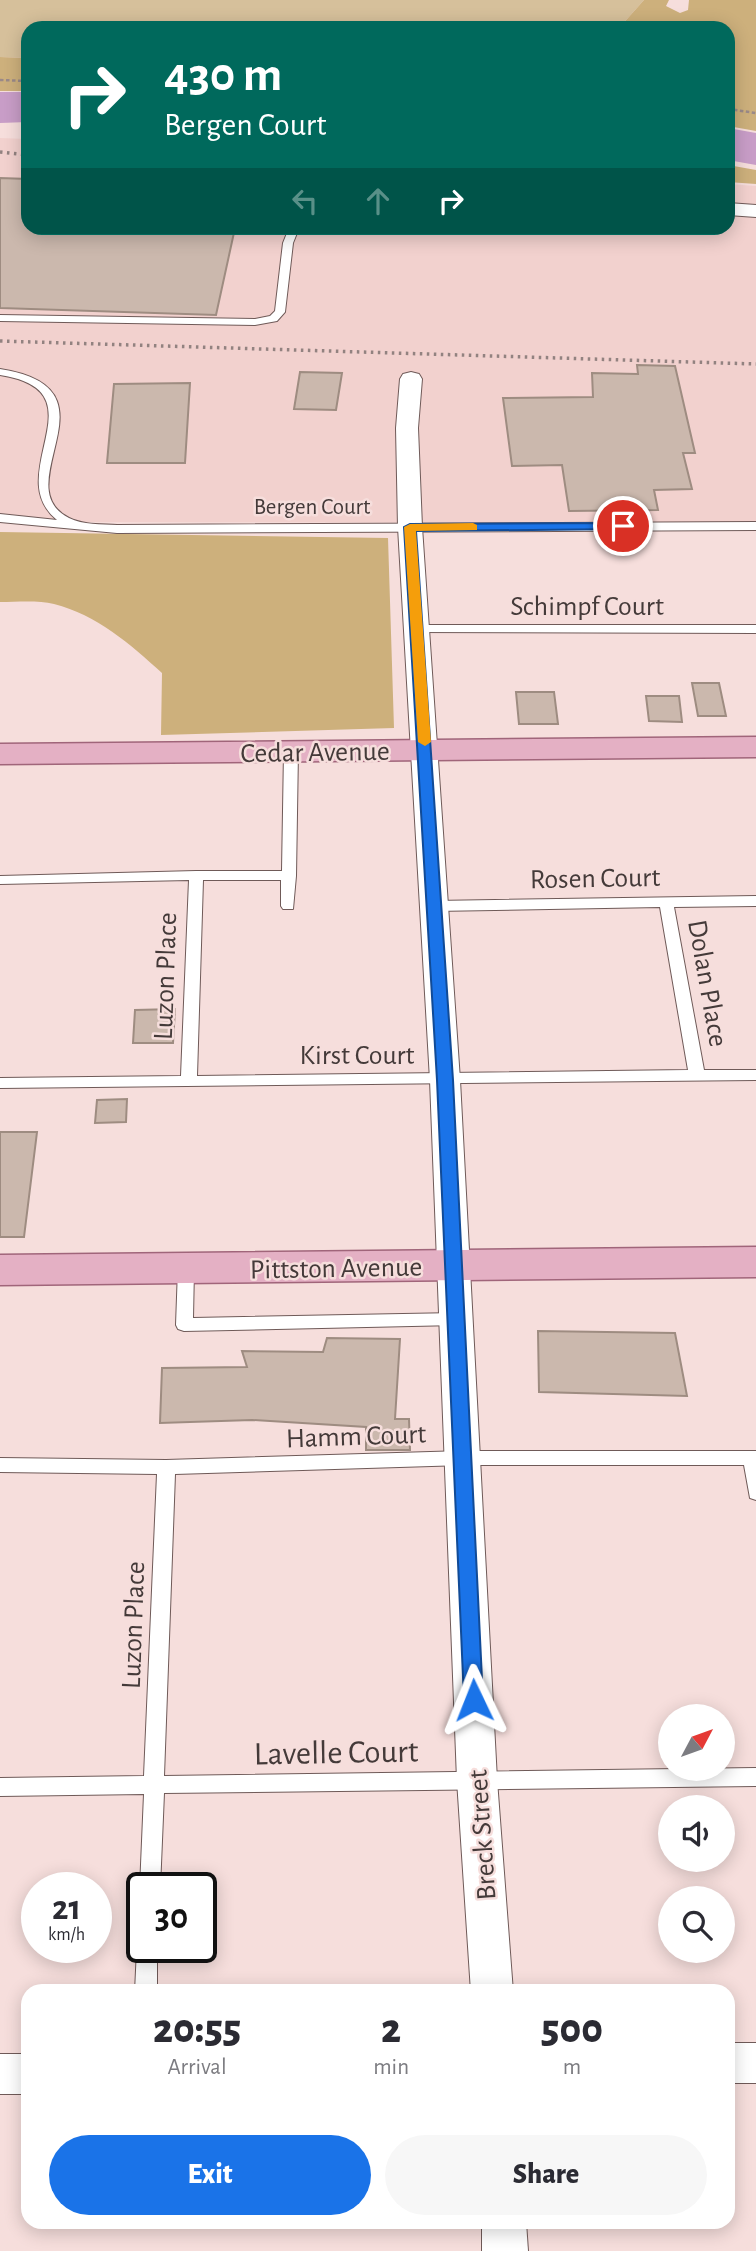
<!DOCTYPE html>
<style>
body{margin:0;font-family:"Alegreya Sans",sans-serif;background:#f7f7f7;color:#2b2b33;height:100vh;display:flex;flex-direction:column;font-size:26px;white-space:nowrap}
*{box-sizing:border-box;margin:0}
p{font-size:23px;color:#7c7c81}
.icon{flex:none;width:38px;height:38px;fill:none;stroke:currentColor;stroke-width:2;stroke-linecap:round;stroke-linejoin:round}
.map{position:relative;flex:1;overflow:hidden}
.panel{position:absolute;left:21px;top:1984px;width:714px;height:245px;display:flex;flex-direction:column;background:#fff;border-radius:21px;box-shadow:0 4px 18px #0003}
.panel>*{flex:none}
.banner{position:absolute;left:21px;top:21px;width:714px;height:214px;border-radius:21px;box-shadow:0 4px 18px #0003;background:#00695c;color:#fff;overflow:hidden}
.needle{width:46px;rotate:49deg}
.controls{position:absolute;left:658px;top:1704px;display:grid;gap:14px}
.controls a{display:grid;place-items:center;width:77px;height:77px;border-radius:50%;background:#fff;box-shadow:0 4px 18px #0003;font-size:35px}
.speed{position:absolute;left:21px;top:1872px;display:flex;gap:14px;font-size:35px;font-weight:700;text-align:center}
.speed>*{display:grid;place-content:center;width:91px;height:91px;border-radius:50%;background:#fff;box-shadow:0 4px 18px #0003;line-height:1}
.speed small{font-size:18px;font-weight:400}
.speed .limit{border:4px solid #111;border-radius:10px;background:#fff;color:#111}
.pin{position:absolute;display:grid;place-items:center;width:60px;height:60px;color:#fff;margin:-30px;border:4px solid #fff;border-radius:50%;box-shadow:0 2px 7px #0007}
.me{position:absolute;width:77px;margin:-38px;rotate:358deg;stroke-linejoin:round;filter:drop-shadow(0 0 5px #0008)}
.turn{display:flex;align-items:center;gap:24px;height:147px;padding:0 28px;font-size:32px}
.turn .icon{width:91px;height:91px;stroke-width:2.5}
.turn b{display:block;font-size:49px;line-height:60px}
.lanes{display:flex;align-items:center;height:66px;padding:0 28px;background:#0003;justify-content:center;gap:35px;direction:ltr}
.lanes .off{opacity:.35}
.eta{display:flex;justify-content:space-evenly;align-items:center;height:119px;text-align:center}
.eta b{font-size:42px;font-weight:800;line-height:49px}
.primary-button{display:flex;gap:14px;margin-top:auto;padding:14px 28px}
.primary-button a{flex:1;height:80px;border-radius:42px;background:#1a73e8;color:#fff;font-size:28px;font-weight:800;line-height:80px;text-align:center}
.primary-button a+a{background:#f7f7f7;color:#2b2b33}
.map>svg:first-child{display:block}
</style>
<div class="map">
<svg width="756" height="2251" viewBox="0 0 756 2251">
<rect width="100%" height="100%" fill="#f6dedc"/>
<path fill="#f2d1ce" d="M0,138L28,139V228H728V184L756,186V523L0,522Z"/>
<path fill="#d6c09b" d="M0,0H644L619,28H28V58L0,57Z"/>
<g fill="#cdb07c">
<path d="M644,0H669L666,6L680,13L688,10L689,0H756V131L728,126V28H619Z"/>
<path d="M0,57L28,58V91H0Z"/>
<path d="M728,165L756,170V184L728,182Z"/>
<path d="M0,532L388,538L394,728L161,735L162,673C130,644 97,615 54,604C38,600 17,602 0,602Z"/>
</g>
<g fill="#c89dc7">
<path d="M0,92H28V122L0,123Z"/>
<path d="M728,128L756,133V165L728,160Z"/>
</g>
<g fill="#cbb8ad" stroke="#9e8c81" stroke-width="2">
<path d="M0,178L28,179V228H235L216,315L0,308Z"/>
<path d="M637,365L675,366L695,453H683L692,489L654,490L658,510L569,511L562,465L512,466L503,398L593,397L592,373L638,374Z"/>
<path d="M300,372L342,373L336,410L294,409Z"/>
<path d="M190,383L185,463H107L114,384Z"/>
<path d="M692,683H719L726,716H698Z"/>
<path d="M516,692H554L558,724H519Z"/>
<path d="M646,696H679L682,722L649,721Z"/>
<path d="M175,1009L173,1043H133L135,1010Z"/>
<path d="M127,1099L126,1122L95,1123L97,1100Z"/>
<path d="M0,1132H37L24,1237H0Z"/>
<path d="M538,1331L675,1333L687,1396L539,1392Z"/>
<path d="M327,1338L400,1339L395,1419H409L410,1450H366V1427L252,1420L160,1423L162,1368L247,1367L242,1351L323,1352Z"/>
</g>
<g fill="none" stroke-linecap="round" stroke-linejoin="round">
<defs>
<g id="service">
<path d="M289,228H299L293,243L285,312L277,321L255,325L0,321V315L255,319L270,316L275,311L283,243Z"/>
<path d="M0,369C125,388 4,485 69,518C83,525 101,524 117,525L756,522V530L117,533L0,522V514L57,520C0,474 104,391 0,375Z"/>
<path d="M417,625H756V633L413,632L411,629Z"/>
<path d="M291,747L298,751L296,876L293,909H283L281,906V880H203L197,1076L688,1070L660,907L434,911L427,906L434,901L756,896V906L674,907L704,1070H756V1080L0,1088V1078L181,1076L189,880L0,884V876L196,871H282L284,751Z"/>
<path d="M186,1263L192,1265L194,1269L193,1318L457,1313L463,1315L465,1319L463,1323L457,1325L184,1331L178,1329L176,1325L178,1269L180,1265Z"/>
<path d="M464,1451H756V1500L750,1498L744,1465H464L175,1474L164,1776L756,1768V1786L164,1793L160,1888H142V1892L140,1888L144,1794L0,1796V1778L144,1776L157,1474L0,1472V1458L166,1460Z"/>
<path d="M142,1940V1948H157V1992H135L137,1948Z"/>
</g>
<g id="minor">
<path d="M728,203L756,205V217L728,215Z"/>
<path d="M411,372L419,374L422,379L418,428L422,527L460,1080L497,1780L513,1992H471L457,1780L430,1080L398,527L396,428L400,379L403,374Z"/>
<rect x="728" y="2043" width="28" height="40"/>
<rect x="0" y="2054" width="28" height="40"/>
<path d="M482,2222H526L528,2251H482Z"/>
</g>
<g id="primary">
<path d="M756,737V757L0,764V744Z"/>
<path d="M756,1247V1277L0,1285V1255Z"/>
</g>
</defs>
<use href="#service" stroke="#6f5a58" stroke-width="2"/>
<use href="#minor" stroke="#6f5a58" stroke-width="2"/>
<use href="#primary" stroke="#a0657a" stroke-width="3"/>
<g stroke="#9a8988" stroke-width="2.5" stroke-dasharray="3.5 2.5" stroke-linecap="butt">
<path d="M0,80L28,81"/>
<path d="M728,109L756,113"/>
</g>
<use href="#service" fill="#fff" fill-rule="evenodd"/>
<use href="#minor" fill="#fff" fill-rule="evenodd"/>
<use href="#primary" fill="#e4b0c4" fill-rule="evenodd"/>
<g stroke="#928280" stroke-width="3.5" stroke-dasharray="2.5 4.5" stroke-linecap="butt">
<path d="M0,152L28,155"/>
<path d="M0,341L756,364"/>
</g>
</g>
<path fill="#1a73e8" stroke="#114b97" stroke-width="2" d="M623,523L629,526L627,529L416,531L453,1080L483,1700L481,1705L474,1708L467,1705L464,1700L437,1080L404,527L410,524Z"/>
<path fill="#f59e0b" d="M473,523L477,525V530L416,531L431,742L425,746L418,742L404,527L410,524Z"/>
<g text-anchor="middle" stroke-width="5" stroke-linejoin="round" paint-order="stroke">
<g font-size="23" fill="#443a39" stroke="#f6dedc">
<text x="312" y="514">Bergen Court</text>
</g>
<g font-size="28" fill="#443a39" stroke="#f6dedc">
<text x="587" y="615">Schimpf Court</text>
<text transform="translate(315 751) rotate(-1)" y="10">Cedar Avenue</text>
<text transform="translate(595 877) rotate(-1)" y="10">Rosen Court</text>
<text transform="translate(164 976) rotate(-88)" y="10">Luzon Place</text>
<text transform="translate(709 983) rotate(80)" y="10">Dolan Place</text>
<text x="357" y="1064">Kirst Court</text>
<text transform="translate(336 1267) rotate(-1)" y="10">Pittston Avenue</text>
<text transform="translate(356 1435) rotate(-2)" y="10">Hamm Court</text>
<text transform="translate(132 1625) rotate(-88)" y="10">Luzon Place</text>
<text transform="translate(481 1835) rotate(-94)" y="10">Breck Street</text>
</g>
<g font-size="33" fill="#443a39" stroke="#f6dedc">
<text transform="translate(336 1751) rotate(-1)" y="12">Lavelle Court</text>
</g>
</g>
</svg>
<div class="controls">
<a><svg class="needle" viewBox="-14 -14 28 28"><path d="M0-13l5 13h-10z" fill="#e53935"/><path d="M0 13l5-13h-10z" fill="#7c7c81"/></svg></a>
<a><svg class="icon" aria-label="sound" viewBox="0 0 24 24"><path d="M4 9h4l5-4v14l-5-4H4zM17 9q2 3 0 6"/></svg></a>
<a><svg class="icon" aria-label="search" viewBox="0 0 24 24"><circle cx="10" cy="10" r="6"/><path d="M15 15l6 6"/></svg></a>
</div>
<div class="speed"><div>21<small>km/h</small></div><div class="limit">30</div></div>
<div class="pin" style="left:623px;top:526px;background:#d93025"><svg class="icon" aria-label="arrive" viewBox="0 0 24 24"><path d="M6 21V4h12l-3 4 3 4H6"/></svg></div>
<svg class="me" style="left:474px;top:1700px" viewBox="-20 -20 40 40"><path d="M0-17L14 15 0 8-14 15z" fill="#1a73e8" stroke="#fff" stroke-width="4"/></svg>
<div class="banner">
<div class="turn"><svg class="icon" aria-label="right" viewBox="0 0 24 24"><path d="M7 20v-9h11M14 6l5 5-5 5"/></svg><div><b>430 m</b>Bergen Court</div></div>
<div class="lanes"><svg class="icon off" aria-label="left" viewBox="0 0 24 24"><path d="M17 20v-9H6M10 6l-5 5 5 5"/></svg><svg class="icon off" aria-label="ahead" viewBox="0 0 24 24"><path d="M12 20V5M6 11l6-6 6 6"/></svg><svg class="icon" aria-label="right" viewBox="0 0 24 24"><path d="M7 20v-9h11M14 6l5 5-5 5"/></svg></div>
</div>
<section class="panel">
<div class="eta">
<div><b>20:55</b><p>Arrival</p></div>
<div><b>2</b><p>min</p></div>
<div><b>500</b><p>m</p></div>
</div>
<div class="primary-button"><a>Exit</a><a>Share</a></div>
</section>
</div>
